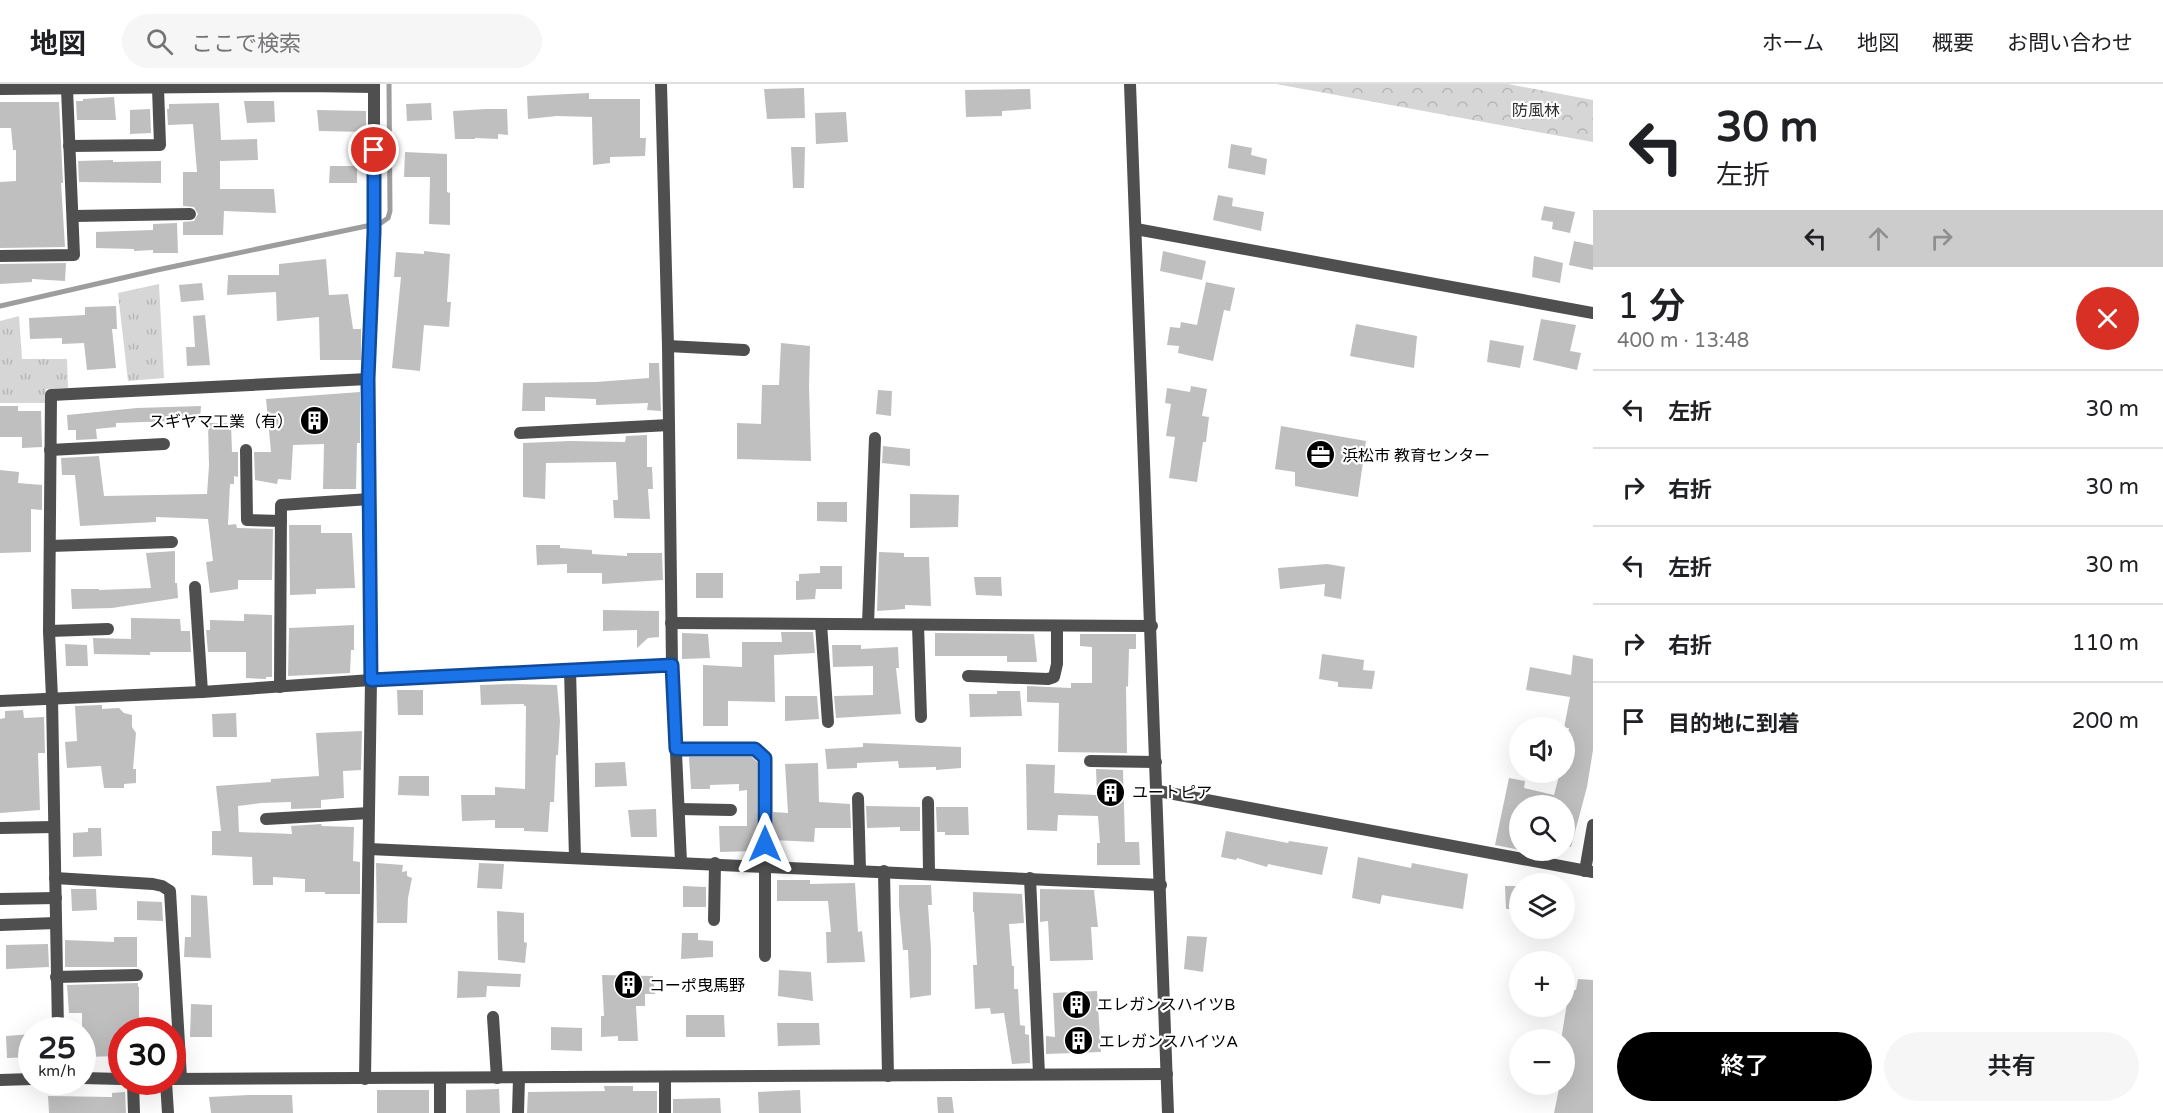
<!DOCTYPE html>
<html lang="ja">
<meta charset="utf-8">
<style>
body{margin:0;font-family:"Varela Round","Noto Sans JP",sans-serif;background:#f6f6f6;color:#202124;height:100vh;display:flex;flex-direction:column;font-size:22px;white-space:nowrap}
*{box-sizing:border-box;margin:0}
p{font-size:20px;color:#757577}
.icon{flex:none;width:33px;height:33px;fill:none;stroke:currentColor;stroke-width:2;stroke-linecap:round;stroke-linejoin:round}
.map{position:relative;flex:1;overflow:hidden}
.drawer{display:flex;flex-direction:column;background:#fff;width:570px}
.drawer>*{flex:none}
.hud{background:#fff;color:#202124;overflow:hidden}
.buttons{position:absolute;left:1509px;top:633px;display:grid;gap:12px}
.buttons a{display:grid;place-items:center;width:66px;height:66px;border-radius:50%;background:#fff;box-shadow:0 6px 24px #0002;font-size:30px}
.speed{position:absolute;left:18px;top:933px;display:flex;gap:12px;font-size:30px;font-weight:700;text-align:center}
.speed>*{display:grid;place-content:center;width:78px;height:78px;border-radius:50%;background:#fff;box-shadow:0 6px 24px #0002;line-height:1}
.speed small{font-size:15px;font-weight:400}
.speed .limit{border:9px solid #d22;background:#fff;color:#111}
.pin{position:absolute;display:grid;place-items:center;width:51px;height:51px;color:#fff;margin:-26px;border:3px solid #fff;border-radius:50%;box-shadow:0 2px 6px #0007}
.me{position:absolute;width:66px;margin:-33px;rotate:0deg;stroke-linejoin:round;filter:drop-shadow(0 0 4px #0008)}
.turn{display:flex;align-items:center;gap:21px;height:126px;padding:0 24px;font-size:27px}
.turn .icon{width:78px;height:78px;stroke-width:2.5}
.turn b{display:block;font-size:42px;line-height:51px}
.lanes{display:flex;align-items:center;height:57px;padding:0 24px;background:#0003;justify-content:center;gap:30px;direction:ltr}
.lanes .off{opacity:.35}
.round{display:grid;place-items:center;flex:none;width:63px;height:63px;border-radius:32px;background:#f6f6f6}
.headline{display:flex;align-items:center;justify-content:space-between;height:102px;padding:0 24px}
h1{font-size:36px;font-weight:600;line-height:45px}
.button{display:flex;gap:12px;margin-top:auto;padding:12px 24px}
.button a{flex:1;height:69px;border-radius:36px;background:#000;color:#fff;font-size:24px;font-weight:600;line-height:69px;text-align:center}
.button a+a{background:#f6f6f6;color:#202124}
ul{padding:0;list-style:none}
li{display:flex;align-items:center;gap:18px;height:78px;padding:0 24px;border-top:2px solid #e0e0e0}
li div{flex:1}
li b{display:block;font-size:22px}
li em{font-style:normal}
header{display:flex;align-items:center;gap:36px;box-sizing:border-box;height:84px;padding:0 30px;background:#fff;border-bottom:2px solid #e0e0e0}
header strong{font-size:28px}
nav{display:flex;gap:33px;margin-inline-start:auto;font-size:21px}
.search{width:420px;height:54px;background:#f6f6f6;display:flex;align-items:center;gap:15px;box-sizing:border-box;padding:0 21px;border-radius:33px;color:#757577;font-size:22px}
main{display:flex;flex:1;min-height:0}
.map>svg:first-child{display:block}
</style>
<header>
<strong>地図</strong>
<div class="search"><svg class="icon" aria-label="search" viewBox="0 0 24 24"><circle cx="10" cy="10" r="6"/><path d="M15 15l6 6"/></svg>ここで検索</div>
<nav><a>ホーム</a><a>地図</a><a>概要</a><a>お問い合わせ</a></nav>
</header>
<main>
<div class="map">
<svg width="1593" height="1029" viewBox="0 0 1593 1029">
<defs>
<pattern id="grass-tufts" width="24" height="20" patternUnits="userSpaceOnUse" patternTransform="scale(1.5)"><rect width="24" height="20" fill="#d6d6d6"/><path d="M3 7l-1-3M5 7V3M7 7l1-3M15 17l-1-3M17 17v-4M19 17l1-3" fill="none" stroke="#b6b6b6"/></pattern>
<pattern id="forest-crowns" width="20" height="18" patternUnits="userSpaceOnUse" patternTransform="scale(1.5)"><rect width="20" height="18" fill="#d6d6d6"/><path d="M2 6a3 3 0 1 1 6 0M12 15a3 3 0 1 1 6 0" fill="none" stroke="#b6b6b6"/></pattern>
</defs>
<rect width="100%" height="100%" fill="#fff"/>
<g fill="url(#grass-tufts)">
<path d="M159,200L164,294L128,297L118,209Z"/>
<path d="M19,232L22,275H67L68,304L46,305L45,319H0V237Z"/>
</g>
<path fill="url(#forest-crowns)" d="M1276,0H1508L1593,16V58Z"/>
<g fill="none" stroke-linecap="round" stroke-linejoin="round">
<path stroke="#9d9d9d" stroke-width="5" d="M0,222L157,186L381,139L388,134L390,127L389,0"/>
</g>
<g fill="#bfbfbf">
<path d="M804,4L805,34L767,35L764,5Z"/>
<path d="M1030,5L1031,25L1002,27V32L966,33L965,6Z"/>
<path d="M589,9V15H640V54H646L645,72L610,73V79L593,81L592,33L557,32L528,35L527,12Z"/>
<path d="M114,13L116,36H77L76,17H83V15Z"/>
<path d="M244,17H274L275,38L247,39Z"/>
<path d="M0,18H59L63,99H61L65,163L0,164V98L16,97V66H13L11,44H0Z"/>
<path d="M219,19L221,56L257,55L258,76L220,77V105H274L276,129L224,127L223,151H183V138L194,137L198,130L194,123L183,122V88H197L193,40L168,41L167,25H169V20Z"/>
<path d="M431,19L432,36L407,37L406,20Z"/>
<path d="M150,25L151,49L130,50V26Z"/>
<path d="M486,25H507L508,51L498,50V55L475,54V55H455L453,27Z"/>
<path d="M317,26L366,27V48L319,47Z"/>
<path d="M846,28L848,58L816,60L815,29Z"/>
<path d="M1231,60L1252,64L1251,71L1267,75L1265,91L1228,84Z"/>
<path d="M791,63H805L804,104H793Z"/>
<path d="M405,68L447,70V108L450,109V141L429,140L430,93H404Z"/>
<path d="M113,76V78L161,77V99L79,98L78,77Z"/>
<path d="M330,82H357V99H329Z"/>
<path d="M1218,111L1233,114L1232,122L1264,128L1261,147L1213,136Z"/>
<path d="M1544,122L1575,128L1570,149L1552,145L1553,138L1541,136Z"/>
<path d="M177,139L178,169H153V166L134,167V165L96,164V148L153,146V140Z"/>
<path d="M1574,157L1593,161V186L1569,181Z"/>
<path d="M424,167L450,170L447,218H451L449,243L424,241L420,287L392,284L401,193H394L396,168L424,170Z"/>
<path d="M1163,167L1206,177L1202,196L1160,187Z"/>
<path d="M1534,172L1563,179L1560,199L1532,193Z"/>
<path d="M326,175L329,211L348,210L353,245H361V276H320L319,233L277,237L276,208L227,211L228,191H279V180Z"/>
<path d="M66,179L65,197L32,195V198L0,200V180Z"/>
<path d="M1206,198L1235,204L1230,227L1224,226L1213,277L1178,269L1179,262L1167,261L1170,243L1180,244L1181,238L1197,241Z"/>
<path d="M202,199L204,216L181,218L179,201Z"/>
<path d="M116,222L117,245H112L116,284L87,286L84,259L62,260V254L30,255L29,234L85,231V223Z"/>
<path d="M205,231L210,281L187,282L186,263H195L193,232Z"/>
<path d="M1541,235L1576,241L1570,267L1581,269L1577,286L1533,276Z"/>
<path d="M1356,240L1417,252L1414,284L1350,272Z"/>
<path d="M1490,256L1524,262L1520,284L1487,278Z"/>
<path d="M781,259L810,262L809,301L811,377L737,375V339L761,340L762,301H779Z"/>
<path d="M649,279H659L661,327L647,326L648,319L596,321V315L545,313V327H522L523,299L596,298L649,294Z"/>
<path d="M1191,302L1207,305L1202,332L1209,333L1206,358H1203L1197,398L1169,394L1175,353L1166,352L1171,320L1165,319L1167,304L1190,308Z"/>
<path d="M878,306L892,307L891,332L876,330Z"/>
<path d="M360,308V359H357L356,405H323L324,360L293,361L291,396L278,395L277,400L255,396L254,368H271L266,315Z"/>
<path d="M0,322H18V327H41L42,363L22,364V353H0Z"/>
<path d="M201,322L200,336L116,339V343L96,345L97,355L76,356V346H68L67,331L137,324Z"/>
<path d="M208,339H231L232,368H238V393L234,392V400H230L228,441L236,440L237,444L273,445L272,496H238V505L210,509L206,478L213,477L208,435L156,433V438L80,442L75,391H62L61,374L99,372L104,412L207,410L209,382Z"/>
<path d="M1281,342L1366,357L1358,413L1295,402V388L1275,385Z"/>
<path d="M647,351V383H652L653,405H648L650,435L614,434L613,416H618L616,378L546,379L545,415L523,413V359L570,357L625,358L626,352Z"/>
<path d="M883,362L910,365V382L882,379Z"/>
<path d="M0,386L19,388L18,399L42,401V426L31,425V468L0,469Z"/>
<path d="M910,410L959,411L958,443L910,444Z"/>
<path d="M817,418H847V438L817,437Z"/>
<path d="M289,441H321V449H352L355,504L316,505V510L290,511Z"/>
<path d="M536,461H560V464L592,466V470L627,472V469H662L663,496L602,500V489H567V480L537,481Z"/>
<path d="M175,467V499H177L178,514L112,524L72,525L71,505H99V506L151,504L146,469Z"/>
<path d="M879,468L904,469V473H929L931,522L905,521V525L877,527Z"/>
<path d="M1327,480L1345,483L1341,515L1324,512L1325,500L1280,505L1278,484Z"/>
<path d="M820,482H842V505H816L815,515L796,516V497H799V490L820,489Z"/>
<rect x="696" y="489" width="27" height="25"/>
<path d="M974,493H1001L1002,512L976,511Z"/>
<path d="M603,526L659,527V553L648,554L637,564V546L603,547Z"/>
<path d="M244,530L272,531V593H266V595L246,594V568H208L206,546H210V536L244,537Z"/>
<path d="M131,534L180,535L181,547H190L191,568H150V571L94,570L93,554L131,555Z"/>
<path d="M354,541V566H351L350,589L288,592L289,544Z"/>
<path d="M781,548H813L815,569L774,571L775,618L728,617V642H703V581L742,583V558H782Z"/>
<path d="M682,549L708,550L710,574L682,575Z"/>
<path d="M935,549L1034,550L1037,578H1007V572H935Z"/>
<path d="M1080,550H1136V565H1129L1128,603L1126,602L1127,669L1058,668L1059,619L1027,618V602L1071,604V599H1092V563L1080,562Z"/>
<path d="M65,560L87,561L88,582H66Z"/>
<path d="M832,561H861V565L898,563L899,584H896L901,630L836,634L834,612L873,611V582L833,583Z"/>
<path d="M1322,570L1364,576L1363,586L1375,587L1372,605L1338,603V598L1319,595Z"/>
<path d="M1573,571L1593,575V666L1587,703L1571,763L1564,762V722H1520V766L1495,761L1509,694L1525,697L1524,704L1554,711L1560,688H1564V670L1569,644H1564L1570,613L1526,606L1530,583L1571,591Z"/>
<path d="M513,600L557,601L560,637L558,671H556L554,718H550L548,748L524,747V744H495V736L462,737L461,711H495V703L525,705L526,622H524V620L481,621L480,601Z"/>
<path d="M397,606H423V631H398Z"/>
<path d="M997,607H1020L1022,632L970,633L969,610H997Z"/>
<path d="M785,612H817L819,635L785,637Z"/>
<path d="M102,621V625L119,624L124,629L132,631V643L136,649L133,685H136V699L124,700V704H104L101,682L67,684L65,658L77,657L75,622Z"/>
<path d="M23,626L24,634L44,633L45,669H38L40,726L0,729V635L5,634V627Z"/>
<path d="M236,629L237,653H213L212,630Z"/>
<path d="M362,647L361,686L343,687L344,714L321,716V724L291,725V718L261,719L238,722L239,748L292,750L291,742L321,740L322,742L354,743L353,777L360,778V810H325V808H305V795L273,793V801H253L252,773L212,771V747H221L216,702L271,698V695L319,692L316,649Z"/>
<path d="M863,659L961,663V684L936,686V683L899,684L898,677L857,679V684L827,685L825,665L863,663Z"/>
<path d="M689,673H752L757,678V756H755L754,767L720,768L719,742H747V706L739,707V700L710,701V705H691Z"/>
<path d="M625,678L627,702L595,703V679Z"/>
<path d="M818,679L819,718L850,720L851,744H815L814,758L773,756V728L788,729L785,680Z"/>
<path d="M1026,680L1055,681L1054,709L1097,711L1096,685L1123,686L1125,758H1139L1140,781H1097V759H1100L1098,732L1058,731L1057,747L1027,746Z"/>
<path d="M399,692H429V712L398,711Z"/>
<path d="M866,722L920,723V747H900V743L867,744Z"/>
<path d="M936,723H968L969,751H945V748H937Z"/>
<path d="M656,725L657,753H631L628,726Z"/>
<path d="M88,744H101L102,772L73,773V749L88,748Z"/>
<path d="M1226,747L1288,759L1289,757L1328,763L1322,791L1268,780L1267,783L1237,774L1236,776L1221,773Z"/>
<path d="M1358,773L1411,784L1412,779L1468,790L1463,825L1382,811L1380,820L1352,814Z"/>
<path d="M376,779L403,781L402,788L407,787V792L412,794L408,814L407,839H377Z"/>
<path d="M479,779L504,780L502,805L477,804Z"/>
<path d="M777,796H810V800L855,799L858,848L862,847L865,878L827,879L826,848H831L828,817H777Z"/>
<path d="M899,801H931L932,821H928L931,865V911L910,914L908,866H903L899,822Z"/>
<path d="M683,802L706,803V823H683Z"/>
<path d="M1505,802H1520V825H1506Z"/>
<path d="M71,805H96L97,826L72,827Z"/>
<path d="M1040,805L1094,806L1098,843H1091L1093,876L1050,877L1048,837L1040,838Z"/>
<path d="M973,808L1022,810L1024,839L1009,840L1012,882H1014V905H1018L1020,941L1025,942V950L1029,951L1030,979L1012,980L1004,929L991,930L990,924L975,925L973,881H977L974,828H973Z"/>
<path d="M191,811L207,812L211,874L184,873L185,853H191Z"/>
<path d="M137,817L162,818L163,837L137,836Z"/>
<path d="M497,827L524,829V858L527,859L525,879L498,876Z"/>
<path d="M682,849H698V856L713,857V873L681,875Z"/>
<path d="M1187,852L1207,853L1203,888L1184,885Z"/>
<path d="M114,853H137V883H65V856L114,858Z"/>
<path d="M48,860L49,883L6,885V861Z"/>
<path d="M779,886L811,888L813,917L778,912Z"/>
<path d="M458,887L521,890L520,903L487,902L486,913L457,914Z"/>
<path d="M602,891L653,892L655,910H645V922H636L638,957H618V952L601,953V932H604Z"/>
<path d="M1578,895L1593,896V1029H1554L1560,1000H1564V977L1568,961H1564V956H1561L1568,913L1569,906H1576Z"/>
<path d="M138,899V903H139V946H122V972L82,973V929H69L67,901Z"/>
<path d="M1097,907L1101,968L1046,970V952L1055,953L1053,909Z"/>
<path d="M191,920L212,921V953H190Z"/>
<path d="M686,931H724L725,953H686Z"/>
<path d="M777,939H819L820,961L778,962Z"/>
<path d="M551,943L582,944V967L551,966Z"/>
<path d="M32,950V973L7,974L6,952Z"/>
<path d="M604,1002H633V1007H657V1029H527L528,1008L605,1007Z"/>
<path d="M499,1005L500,1029H466V1006Z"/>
<rect x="377" y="1006" width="52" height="23"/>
<path d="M800,1006L801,1029H759L758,1008Z"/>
<path d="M125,1008L126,1029H49L48,1012L112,1013V1009Z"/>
<path d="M248,1011H292L293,1029H211L209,1013Z"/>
<path d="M937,1013H952L954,1029H938Z"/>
<path d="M720,1014L721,1029H673V1015Z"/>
</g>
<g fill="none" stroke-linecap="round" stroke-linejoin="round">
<g stroke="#4f4f4f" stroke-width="12">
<path d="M661,0L668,262L672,581L681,778"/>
<path d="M0,5L305,2L374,3"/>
<path d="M69,62L160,61L158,4"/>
<path d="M74,132L190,130"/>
<path d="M0,172L74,171L67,5"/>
<path d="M668,262L744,266"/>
<path d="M520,349L669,341"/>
<path d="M50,366L164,360"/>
<path d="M246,366L247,436L281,437"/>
<path d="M50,462L172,458"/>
<path d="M195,503L202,608"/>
<path d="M671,539L1152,542"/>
<path d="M821,540L828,638"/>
<path d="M868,540L875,354"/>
<path d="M918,541L921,633"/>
<path d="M49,547L108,545"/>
<path d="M570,586L575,774"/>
<path d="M968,592L1048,595L1054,593L1057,580V542"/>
<path d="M280,603L281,421L370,415"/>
<path d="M0,617L202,608L371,596L672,581"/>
<path d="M676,665H755L765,674V872"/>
<path d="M1090,677L1156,678"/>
<path d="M1158,707L1593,788"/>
<path d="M858,714L860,786"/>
<path d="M928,718L929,789"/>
<path d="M679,725L731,726"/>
<path d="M266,735L369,729"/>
<path d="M0,744L54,743"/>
<path d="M369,765L1161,801"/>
<path d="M884,787L888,992"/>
<path d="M1585,787L1593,741"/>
<path d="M55,794L153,800L162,802L170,807L181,994"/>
<path d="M1030,794L1039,990"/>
<path d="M0,815L56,814"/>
<path d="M714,836L715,779"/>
<path d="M0,841L56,839"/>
<path d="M56,893L137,891"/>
<path d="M493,933L497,994"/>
<path d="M58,946L52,614L49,547L51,311L368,295"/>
<path d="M82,994L122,995"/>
<path d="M440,994V1029"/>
<path d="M665,994V1029"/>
<path d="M172,995L1167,990"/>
<path d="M365,995L371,596L368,295L374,148V0"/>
<path d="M0,996L32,995"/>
<path d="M133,998L134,1029"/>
<path d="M166,998L168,1029"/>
<path d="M518,1029L519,994"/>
</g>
<g stroke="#4f4f4f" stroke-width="12">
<path d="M1130,0L1168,1029"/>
<path d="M1136,145L1593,229"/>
</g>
</g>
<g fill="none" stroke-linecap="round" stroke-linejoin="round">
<defs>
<path id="route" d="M374,66V148L368,295L371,596L672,581L676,665H755L765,674V760"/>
</defs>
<use href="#route" stroke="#114b97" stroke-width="15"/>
<use href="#route" stroke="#1a73e8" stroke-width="10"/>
</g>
<defs>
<symbol id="building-disc" viewBox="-11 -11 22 22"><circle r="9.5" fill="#000" stroke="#fff"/><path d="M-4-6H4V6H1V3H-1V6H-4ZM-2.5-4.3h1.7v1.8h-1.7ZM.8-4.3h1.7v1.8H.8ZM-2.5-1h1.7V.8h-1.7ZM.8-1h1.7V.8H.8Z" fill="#fff"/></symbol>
<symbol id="office-disc" viewBox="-11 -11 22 22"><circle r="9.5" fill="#000" stroke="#fff"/><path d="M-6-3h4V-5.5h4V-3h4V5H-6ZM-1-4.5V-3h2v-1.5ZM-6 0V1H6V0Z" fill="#fff"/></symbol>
</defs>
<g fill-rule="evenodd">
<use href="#building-disc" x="298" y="320" width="33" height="33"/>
<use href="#office-disc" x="1304" y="354" width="33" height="33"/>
<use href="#building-disc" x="1094" y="692" width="33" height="33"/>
<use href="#building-disc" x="612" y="884" width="33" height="33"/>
<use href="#building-disc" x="1060" y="904" width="33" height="33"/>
<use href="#building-disc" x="1062" y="940" width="33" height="33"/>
</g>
<g text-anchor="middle" stroke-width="4.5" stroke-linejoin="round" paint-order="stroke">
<g font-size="16" fill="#2d2d2d" stroke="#fff">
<text x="1536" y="32">防風林</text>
</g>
<g font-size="16" fill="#000" stroke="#fff" text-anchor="start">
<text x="293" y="343" text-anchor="end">スギヤマ工業（有）</text>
<text x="1342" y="377">浜松市 教育センター</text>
<text x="1132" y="714">ユートピア</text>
<text x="649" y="907">コーポ曳馬野</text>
<text x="1097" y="926">エレガンスハイツB</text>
<text x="1099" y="963">エレガンスハイツA</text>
</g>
</g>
</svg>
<div class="buttons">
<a><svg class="icon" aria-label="sound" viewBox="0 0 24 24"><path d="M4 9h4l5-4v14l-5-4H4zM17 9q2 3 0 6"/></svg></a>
<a><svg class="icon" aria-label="search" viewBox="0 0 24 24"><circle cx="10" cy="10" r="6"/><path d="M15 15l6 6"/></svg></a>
<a><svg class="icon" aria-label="layers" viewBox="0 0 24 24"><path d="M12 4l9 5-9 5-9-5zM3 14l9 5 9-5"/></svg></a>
<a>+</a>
<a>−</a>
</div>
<div class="speed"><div>25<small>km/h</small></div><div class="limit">30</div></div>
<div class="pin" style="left:374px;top:66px;background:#d93025"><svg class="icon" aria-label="arrive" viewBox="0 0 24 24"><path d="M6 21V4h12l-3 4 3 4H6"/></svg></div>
<svg class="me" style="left:765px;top:760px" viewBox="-20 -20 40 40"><path d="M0-17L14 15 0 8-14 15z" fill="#1a73e8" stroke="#fff" stroke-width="4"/></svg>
</div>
<section class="drawer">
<div class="hud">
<div class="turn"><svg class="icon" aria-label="left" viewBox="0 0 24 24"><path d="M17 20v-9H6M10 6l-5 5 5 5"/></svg><div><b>30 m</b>左折</div></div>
<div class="lanes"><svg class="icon" aria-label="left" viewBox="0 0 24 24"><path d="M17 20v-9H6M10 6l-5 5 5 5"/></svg><svg class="icon off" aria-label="ahead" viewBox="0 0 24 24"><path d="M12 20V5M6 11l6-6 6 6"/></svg><svg class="icon off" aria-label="right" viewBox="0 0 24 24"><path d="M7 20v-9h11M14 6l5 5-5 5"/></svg></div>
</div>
<div class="headline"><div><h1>1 分</h1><p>400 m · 13:48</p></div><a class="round" style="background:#d93025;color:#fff"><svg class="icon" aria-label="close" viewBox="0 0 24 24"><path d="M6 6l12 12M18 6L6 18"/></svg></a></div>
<ul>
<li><svg class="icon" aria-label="left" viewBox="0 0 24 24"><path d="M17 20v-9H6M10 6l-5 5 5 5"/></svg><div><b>左折</b></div><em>30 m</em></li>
<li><svg class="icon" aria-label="right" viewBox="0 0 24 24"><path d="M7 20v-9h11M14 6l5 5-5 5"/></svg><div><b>右折</b></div><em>30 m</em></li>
<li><svg class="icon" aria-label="left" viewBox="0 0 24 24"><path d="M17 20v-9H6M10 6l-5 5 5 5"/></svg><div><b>左折</b></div><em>30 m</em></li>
<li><svg class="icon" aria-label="right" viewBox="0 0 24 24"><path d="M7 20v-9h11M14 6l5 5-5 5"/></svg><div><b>右折</b></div><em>110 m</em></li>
<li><svg class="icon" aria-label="arrive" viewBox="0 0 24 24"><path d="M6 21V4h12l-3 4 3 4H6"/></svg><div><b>目的地に到着</b></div><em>200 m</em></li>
</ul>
<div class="button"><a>終了</a><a>共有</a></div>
</section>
</main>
